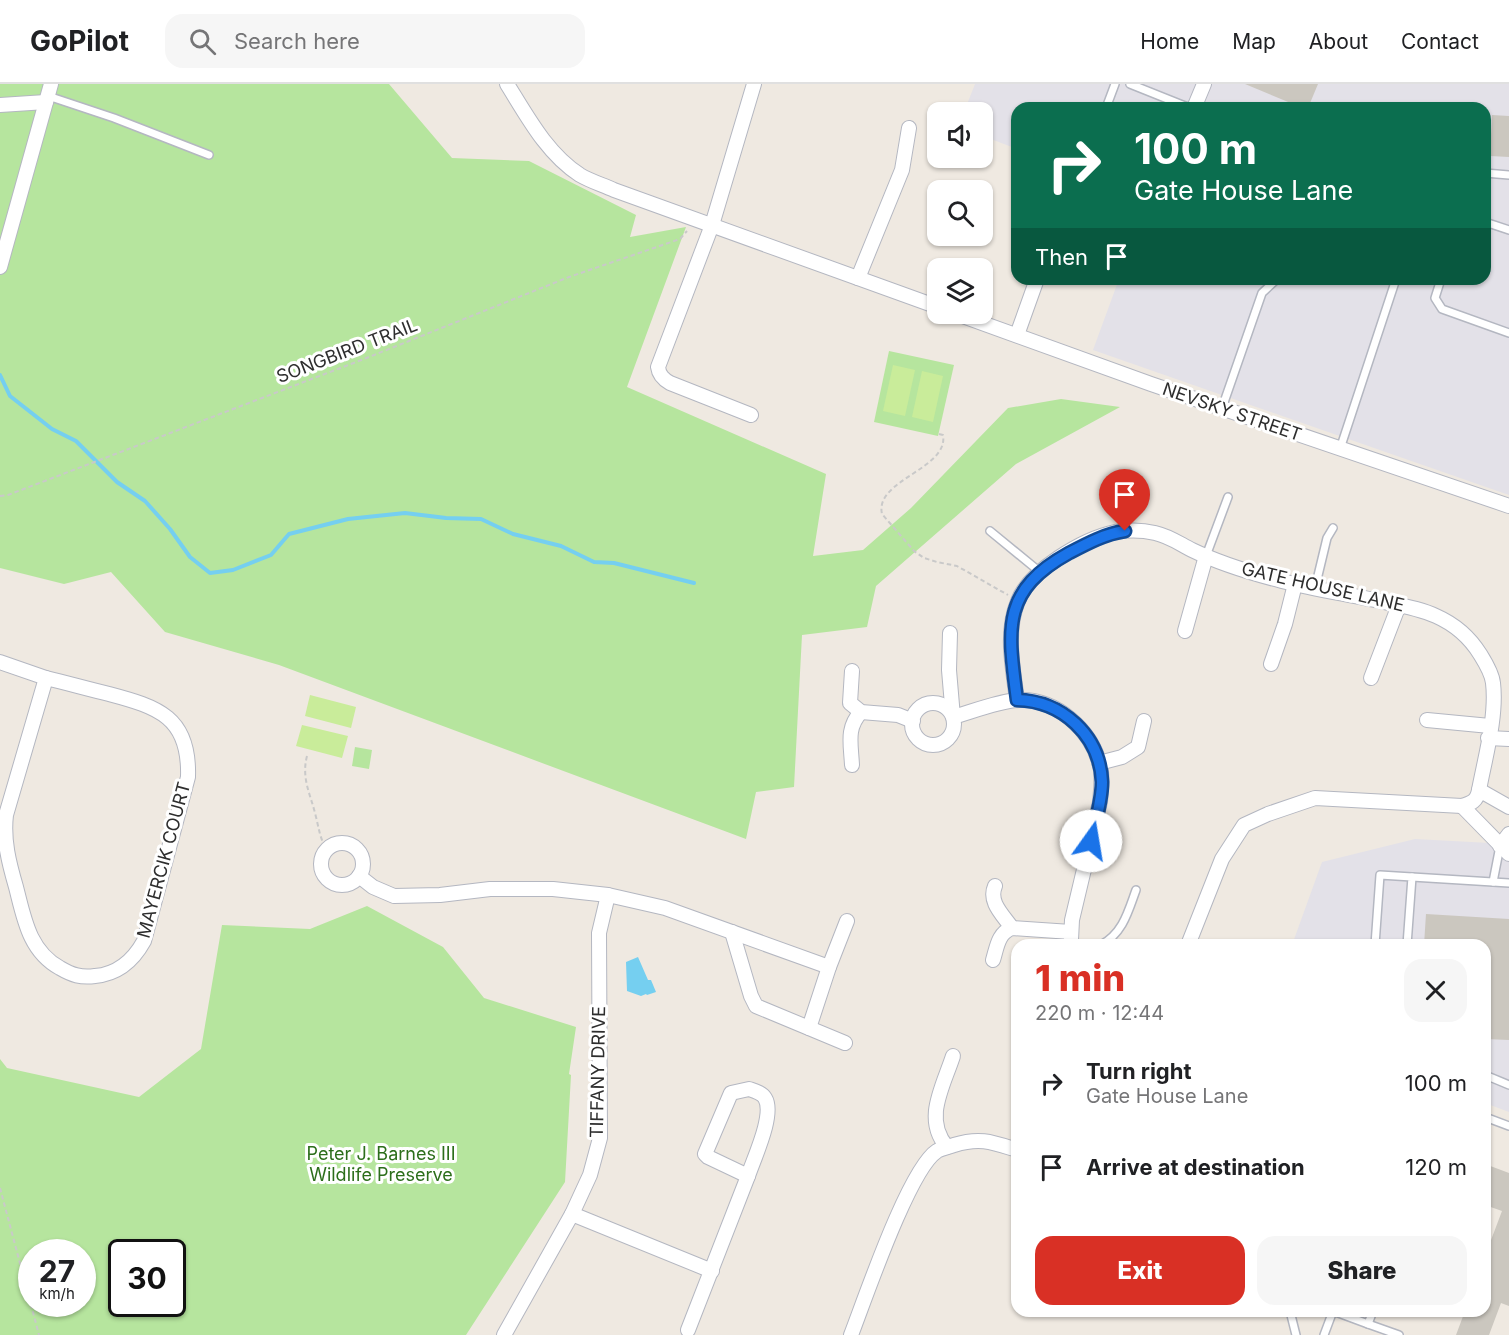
<!DOCTYPE html>
<meta charset="utf-8">
<style>
body{margin:0;font-family:Inter,sans-serif;background:#f6f6f6;color:#202124;height:100vh;display:flex;flex-direction:column;font-size:22px;white-space:nowrap}
*{box-sizing:border-box;margin:0}
p{font-size:20px;color:#757577}
.icon{flex:none;width:33px;height:33px;fill:none;stroke:currentColor;stroke-width:2;stroke-linecap:round;stroke-linejoin:round}
.map{position:relative;flex:1;overflow:hidden}
.drawer{position:absolute;left:1011px;top:855px;width:480px;height:378px;display:flex;flex-direction:column;background:#fff;border-radius:18px;box-shadow:0 2px 4px #0004}
.drawer>*{flex:none}
.guide{position:absolute;left:1011px;top:18px;width:480px;height:183px;border-radius:18px;box-shadow:0 2px 4px #0004;background:#0b6e4f;color:#fff;overflow:hidden}
.controls{position:absolute;left:927px;top:18px;display:grid;gap:12px}
.controls a{display:grid;place-items:center;width:66px;height:66px;border-radius:12px;background:#fff;box-shadow:0 2px 4px #0004;font-size:30px}
.speed{position:absolute;left:18px;top:1155px;display:flex;gap:12px;font-size:30px;font-weight:700;text-align:center}
.speed>*{display:grid;place-content:center;width:78px;height:78px;border-radius:50%;background:#fff;box-shadow:0 2px 4px #0004;line-height:1}
.speed small{font-size:15px;font-weight:400}
.speed .limit{border:3px solid #111;border-radius:9px;background:#fff;color:#111}
.pin{position:absolute;display:grid;place-items:center;width:51px;height:51px;color:#fff;margin:-62px -26px;border-radius:50% 50% 50% 0;rotate:-45deg;box-shadow:0 0 6px #0007}
.pin .icon{rotate:45deg}
.me{position:absolute;width:66px;margin:-33px;rotate:13deg;stroke-linejoin:round;filter:drop-shadow(0 0 4px #0008)}
.turn{display:flex;align-items:center;gap:21px;height:126px;padding:0 24px;font-size:27px}
.turn .icon{width:78px;height:78px;stroke-width:2.5}
.turn b{display:block;font-size:42px;line-height:51px}
.then{display:flex;align-items:center;height:57px;padding:0 24px;background:#0003;gap:12px;font-size:22px}
.round{display:grid;place-items:center;flex:none;width:63px;height:63px;border-radius:18px;background:#f6f6f6}
.headline{display:flex;align-items:center;justify-content:space-between;height:102px;padding:0 24px}
h1{font-size:36px;font-weight:800;line-height:45px;color:#d93025}
.primary-button{display:flex;gap:12px;margin-top:auto;padding:12px 24px}
.primary-button a{flex:1;height:69px;border-radius:18px;background:#d93025;color:#fff;font-size:24px;font-weight:800;line-height:69px;text-align:center}
.primary-button a+a{background:#f6f6f6;color:#202124}
ul{padding:0;list-style:none}
li{display:flex;align-items:center;gap:18px;height:84px;padding:0 24px}
li div{flex:1}
li b{display:block;font-size:22px}
li em{font-style:normal}
header{display:flex;align-items:center;gap:36px;box-sizing:border-box;height:84px;padding:0 30px;background:#fff;border-bottom:2px solid #e0e0e0}
header strong{font-size:28px}
nav{display:flex;gap:33px;margin-inline-start:auto;font-size:21px}
.search{width:420px;height:54px;background:#f6f6f6;display:flex;align-items:center;gap:15px;box-sizing:border-box;padding:0 21px;border-radius:18px;color:#757577;font-size:22px}
.map>svg:first-child{display:block}
</style>
<header>
<strong>GoPilot</strong>
<div class="search"><svg class="icon" aria-label="search" viewBox="0 0 24 24"><circle cx="10" cy="10" r="6"/><path d="M15 15l6 6"/></svg>Search here</div>
<nav><a>Home</a><a>Map</a><a>About</a><a>Contact</a></nav>
</header>
<div class="map">
<svg width="1509" height="1251" viewBox="0 0 1509 1251">
<rect width="100%" height="100%" fill="#efe9e1"/>
<g fill="#e3e1e8">
<path d="M975,0H1509V411L1093,266L1119,195H1485V24H1017V65L983,52L982,28H964Z"/>
<path d="M1415,755L1509,760V1028L1485,1019V861H1292L1322,778Z"/>
</g>
<g fill="#b6e59e" fill-rule="evenodd">
<path d="M0,0H389L452,74L529,77L636,131L630,153L686,143L627,303L826,390L813,472L863,466L911,424L1008,324L1061,315L1120,323L1016,380L876,502L867,543L802,551L794,703L756,708L746,755L279,581L165,548L111,488L64,500L0,484Z"/>
<path d="M889,267L954,281L938,352L874,338Z"/>
<path d="M355,663L372,666L369,685L352,682Z"/>
<path d="M367,822L443,863L484,914L576,943L569,990L571,991L565,1098L466,1251H0V975L7,984L139,1013L201,965L222,841L310,845ZM32,1168H82V1220H32ZM122,1168H172V1220H122Z"/>
</g>
<g fill="#c9ec9a">
<path d="M893,281L915,286L905,332L883,327Z"/>
<path d="M922,287L943,292L933,338L912,333Z"/>
<path d="M310,611L356,623L351,644L305,632Z"/>
<path d="M302,641L348,652L342,674L296,662Z"/>
</g>
<path fill="#75cff0" d="M638,873L648,896H651L656,908L647,911L646,910L641,912L627,907L626,878Z"/>
<g fill="none" stroke-linecap="round" stroke-linejoin="round">
<path stroke="#75cff0" stroke-width="4" d="M0,291L10,312L52,345L76,357L117,398L145,417L170,445L190,473L210,489L233,486L271,471L289,450L348,435L405,429L446,434L481,435L513,450L561,462L594,478L614,479L694,499"/>
</g>
<g fill="#cbc7bf">
<path d="M1245,0H1318L1308,24H1291L1293,20Z"/>
<path d="M1492,31L1509,32V73L1490,72Z"/>
<path d="M1426,830L1509,835V956L1485,955V861H1424Z"/>
<path d="M1485,1080L1509,1089V1222L1501,1219L1489,1251H1456L1465,1227H1485V1172L1502,1127L1485,1121Z"/>
</g>
<g fill="none" stroke-linecap="round" stroke-linejoin="round">
<defs>
<g id="lane">
<path d="M1130,0L1190,24"/>
<path d="M48,12L114,34L209,71"/>
<path d="M1106,24L1115,0"/>
<path d="M1485,89L1509,91"/>
<path d="M1485,138L1509,146"/>
<path d="M1441,195L1435,214L1442,225L1509,249"/>
<path d="M1222,324L1262,209L1277,195"/>
<path d="M1340,365L1396,195"/>
<path d="M990,447L1040,488"/>
<path d="M1206,472L1228,413"/>
<path d="M1315,504L1327,454L1333,444"/>
<path d="M1412,793L1509,799"/>
<path d="M1493,798L1500,762"/>
<path d="M1101,861C1123,849 1128,828 1136,806"/>
<path d="M1375,861L1380,791L1412,793L1407,861"/>
<path d="M1485,991L1509,1001"/>
<path d="M1485,1033L1509,1042"/>
<path d="M1290,1227L1296,1251"/>
<path d="M1333,1227L1368,1240L1373,1227"/>
<path d="M1368,1240L1399,1251"/>
<path d="M1324,1251L1333,1227"/>
</g>
<g id="street">
<path d="M507,0C527,32 547,70 580,91C590,97 603,101 614,106L938,223"/>
<path d="M0,21L46,18"/>
<path d="M1194,24L1204,0"/>
<path d="M0,183L51,0"/>
<path d="M858,194L902,86L909,44"/>
<path d="M957,230L1151,300L1509,422"/>
<path d="M1017,251L1037,195"/>
<path d="M751,331L670,299C663,295 659,291 658,283L712,141L754,0"/>
<path d="M1185,547L1206,472"/>
<path d="M950,549L949,586L953,633C971,628 1002,616 1020,616C1057,615 1091,646 1100,681C1103,693 1101,706 1100,718L1072,836L1071,856L1072,861"/>
<path d="M0,578L46,594"/>
<path d="M1271,580L1285,540L1295,500"/>
<path d="M852,587L850,619L861,628L898,631L913,637"/>
<path d="M46,594C67,599 88,605 109,610C158,623 190,633 188,693L144,857C133,877 118,890 95,892C81,894 72,891 60,884C29,867 24,834 16,803C9,779 3,756 6,731Z"/>
<path d="M1371,594L1399,521"/>
<path d="M1017,616C1013,584 1005,548 1018,517C1030,486 1083,455 1115,448C1128,446 1142,446 1155,449C1169,452 1180,460 1192,466C1221,480 1251,489 1282,497C1317,506 1353,511 1388,519C1405,522 1421,525 1436,532C1454,540 1470,554 1480,570C1485,578 1492,589 1493,599C1497,632 1485,674 1479,706C1477,717 1472,719 1462,722L1315,714L1268,730L1244,741L1222,775L1188,861"/>
<circle cx="933" cy="640" r="21"/>
<path d="M1427,636L1490,642"/>
<path d="M1488,654L1509,655"/>
<path d="M1099,679L1122,673L1138,663L1144,637"/>
<path d="M852,681C851,660 846,644 861,628"/>
<path d="M1479,706L1509,723"/>
<path d="M1462,722L1509,770"/>
<circle cx="342" cy="780" r="21"/>
<path d="M1500,762L1509,750"/>
<path d="M359,792L373,803L394,812L440,811L490,805H553L608,811L665,824L829,883"/>
<path d="M995,802C988,818 1003,831 1012,844"/>
<path d="M732,848L751,912L756,922L845,959"/>
<path d="M993,876C997,863 998,849 1012,844L1071,848"/>
<path d="M809,944L829,883L847,837"/>
<path d="M749,1005C755,1007 762,1009 765,1014C775,1030 754,1074 748,1092L708,1073L705,1070L731,1009Z"/>
<path d="M947,1063C923,1035 943,1003 953,972"/>
<path d="M572,1130L712,1187"/>
<path d="M688,1246L748,1092"/>
<path d="M504,1251L572,1130L590,1091L600,1054L599,849L608,811"/>
<path d="M851,1251C865,1215 909,1085 937,1067C942,1064 949,1063 954,1061C980,1053 992,1058 1017,1066"/>
</g>
</defs>
<use href="#lane" stroke="#b4b7c1" stroke-width="10"/>
<use href="#street" stroke="#b4b7c1" stroke-width="16"/>
<g stroke="#c9c9c9" stroke-width="2" stroke-dasharray="4.5 3" stroke-linecap="butt">
<path d="M939,350L943,351C949,385 874,396 882,430L914,467L924,474L937,478L957,482L1008,511"/>
<path d="M0,412L8,411L364,275L569,193L680,155L687,147"/>
<path d="M307,672C301,695 311,711 316,733C319,745 320,755 327,766"/>
<path d="M0,1104L39,1251"/>
</g>
<use href="#lane" stroke="#fff" stroke-width="7"/>
<use href="#street" stroke="#fff" stroke-width="14"/>
</g>
<g fill="none" stroke-linecap="round" stroke-linejoin="round">
<defs>
<path id="route" d="M1091,757C1095,738 1102,718 1102,698C1100,651 1062,617 1017,616C1008,546 1000,507 1069,469C1088,459 1105,450 1125,447"/>
</defs>
<use href="#route" stroke="#114b97" stroke-width="15"/>
<use href="#route" stroke="#1a73e8" stroke-width="10"/>
</g>
<g text-anchor="middle" stroke-width="6" stroke-linejoin="round" paint-order="stroke">
<g font-size="18" fill="#2e2e2e" stroke="#fff">
<text transform="translate(347 267) rotate(-21)" y="6">SONGBIRD TRAIL</text>
<text transform="translate(1232 328) rotate(19)" y="6">NEVSKY STREET</text>
<text transform="translate(1323 503) rotate(13)" y="6">GATE HOUSE LANE</text>
<text transform="translate(164 776) rotate(-75)" y="6">MAYERCIK COURT</text>
<text transform="translate(598 988) rotate(-89)" y="6">TIFFANY DRIVE</text>
</g>
<g font-size="18" fill="#2c6e1b" stroke="#fff">
<text x="381" y="1076">Peter J. Barnes III<tspan x="381" dy="21">Wildlife Preserve</tspan></text>
</g>
</g>
</svg>
<div class="controls">
<a><svg class="icon" aria-label="sound" viewBox="0 0 24 24"><path d="M4 9h4l5-4v14l-5-4H4zM17 9q2 3 0 6"/></svg></a>
<a><svg class="icon" aria-label="search" viewBox="0 0 24 24"><circle cx="10" cy="10" r="6"/><path d="M15 15l6 6"/></svg></a>
<a><svg class="icon" aria-label="layers" viewBox="0 0 24 24"><path d="M12 4l9 5-9 5-9-5zM3 14l9 5 9-5"/></svg></a>
</div>
<div class="speed"><div>27<small>km/h</small></div><div class="limit">30</div></div>
<div class="pin" style="left:1125px;top:447px;background:#d93025"><svg class="icon" aria-label="arrive" viewBox="0 0 24 24"><path d="M6 21V4h12l-3 4 3 4H6"/></svg></div>
<svg class="me" style="left:1091px;top:757px" viewBox="-20 -20 40 40"><circle r="19" fill="#fff"/><path d="M0-13L10 11 0 6-10 11z" fill="#1a73e8"/></svg>
<div class="guide">
<div class="turn"><svg class="icon" aria-label="right" viewBox="0 0 24 24"><path d="M7 20v-9h11M14 6l5 5-5 5"/></svg><div><b>100 m</b>Gate House Lane</div></div>
<div class="then">Then<svg class="icon" aria-label="arrive" viewBox="0 0 24 24"><path d="M6 21V4h12l-3 4 3 4H6"/></svg></div>
</div>
<section class="drawer">
<div class="headline"><div><h1>1 min</h1><p>220 m · 12:44</p></div><a class="round"><svg class="icon" aria-label="close" viewBox="0 0 24 24"><path d="M6 6l12 12M18 6L6 18"/></svg></a></div>
<ul>
<li><svg class="icon" aria-label="right" viewBox="0 0 24 24"><path d="M7 20v-9h11M14 6l5 5-5 5"/></svg><div><b>Turn right</b><p>Gate House Lane</p></div><em>100 m</em></li>
<li><svg class="icon" aria-label="arrive" viewBox="0 0 24 24"><path d="M6 21V4h12l-3 4 3 4H6"/></svg><div><b>Arrive at destination</b></div><em>120 m</em></li>
</ul>
<div class="primary-button"><a>Exit</a><a>Share</a></div>
</section>
</div>
